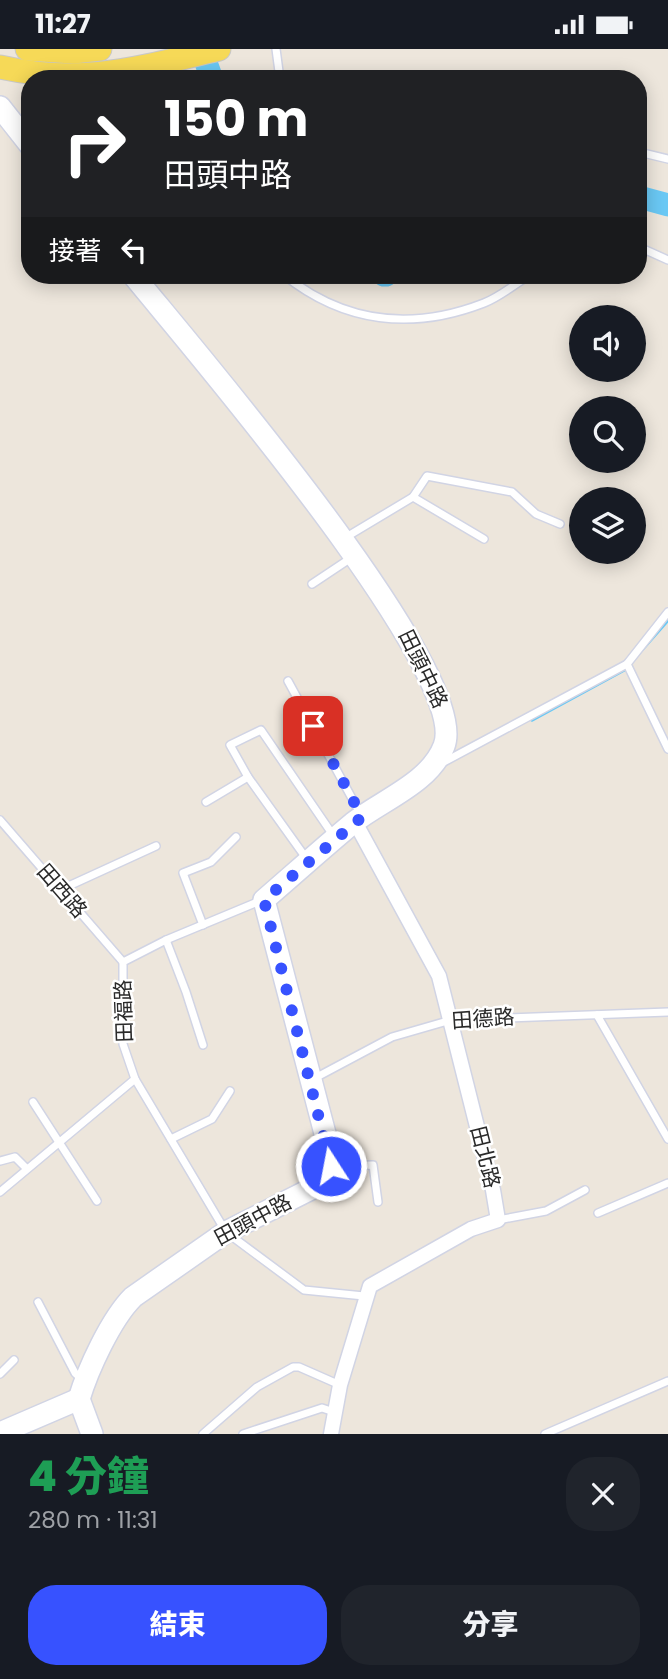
<!DOCTYPE html>
<html lang="zh-TW">
<meta charset="utf-8">
<style>
body{margin:0;font-family:Poppins,"Noto Sans TC",sans-serif;background:#20242c;color:#f1f3f6;height:100vh;display:flex;flex-direction:column;font-size:26px;white-space:nowrap}
*{box-sizing:border-box;margin:0}
p{font-size:23px;color:#9ea1a6}
.icon{flex:none;width:38px;height:38px;fill:none;stroke:currentColor;stroke-width:2;stroke-linecap:round;stroke-linejoin:round}
.map{position:relative;height:1385px;overflow:hidden}
.side{display:flex;flex-direction:column;background:#171b24;flex:1}
.side>*{flex:none}
.guide{position:absolute;left:21px;top:21px;width:626px;height:214px;border-radius:28px;box-shadow:0 4px 18px #0003;background:#202124;color:#fff;overflow:hidden}
.fabs{position:absolute;left:569px;top:256px;display:grid;gap:14px}
.fabs a{display:grid;place-items:center;width:77px;height:77px;border-radius:50%;background:#171b24;box-shadow:0 4px 18px #0003;font-size:35px}
.pin{position:absolute;display:grid;place-items:center;width:60px;height:60px;color:#fff;margin:-30px;border-radius:14px;box-shadow:0 4px 10px #0006}
.me{position:absolute;width:77px;margin:-38px;rotate:349deg;stroke-linejoin:round;filter:drop-shadow(0 0 5px #0008)}
.turn{display:flex;align-items:center;gap:24px;height:147px;padding:0 28px;font-size:32px}
.turn .icon{width:91px;height:91px;stroke-width:2.5}
.turn b{display:block;font-size:49px;line-height:60px}
.then{display:flex;align-items:center;height:66px;padding:0 28px;background:#0003;gap:14px;font-size:26px}
.round{display:grid;place-items:center;flex:none;width:74px;height:74px;border-radius:28px;background:#20242c}
.headline{display:flex;align-items:center;justify-content:space-between;height:119px;padding:0 28px}
h1{font-size:42px;font-weight:800;line-height:52px;color:#1e9e55}
.action{display:flex;gap:14px;margin-top:auto;padding:14px 28px}
.action a{flex:1;height:80px;border-radius:28px;background:#3752ff;color:#fff;font-size:28px;font-weight:800;line-height:80px;text-align:center}
.action a+a{background:#20242c;color:#f1f3f6}
.status{display:flex;justify-content:space-between;align-items:center;height:49px;padding:0 35px;background:#171b24;direction:ltr}
.status svg{height:19px;fill:currentColor}
.map>svg:first-child{display:block}
</style>
<div class="status"><b>11:27</b><svg viewBox="0 0 49 12"><path d="M0 12V9h3v3zM5 12V6h3v6zM10 12V3h3v9zM15 12V0h3v12zM26 1h20v11H26zM47 4h2v5h-2z"/></svg></div>
<div class="map">
<svg width="668" height="1385" viewBox="0 0 668 1385">
<rect width="100%" height="100%" fill="#ede6dc"/>
<g fill="none" stroke-linecap="round" stroke-linejoin="round">
<path stroke="#6ac8f4" stroke-width="3.5" d="M532,671L624,621L668,571"/>
<g stroke="#6ac8f4" stroke-width="23">
<path d="M201,0L212,30"/>
<path d="M639,148L668,156"/>
<path d="M384,226H386"/>
</g>
<defs>
<g id="lane">
<path d="M276,0L280,30"/>
<path d="M639,103L668,110"/>
<path d="M639,198L668,211"/>
<path d="M284,226C344,274 412,282 484,254C500,248 515,235 530,226"/>
<path d="M413,448L484,490"/>
<path d="M343,490L413,448L427,427L512,443L536,465L560,475"/>
<path d="M312,535L351,509"/>
<path d="M668,563L627,615L668,700"/>
<path d="M288,632L360,764"/>
<path d="M442,714L627,615"/>
<path d="M206,753L248,728"/>
<path d="M0,771L123,913"/>
<path d="M306,809L248,728L230,696L261,681L333,786"/>
<path d="M62,840L156,797"/>
<path d="M260,852L166,891L123,913V995L135,1030L226,1183L304,1241L364,1247"/>
<path d="M203,876L183,824L211,813L236,788"/>
<path d="M166,891L186,943L203,996"/>
<path d="M597,966L668,1090"/>
<path d="M315,1029L392,988L451,971L668,963"/>
<path d="M33,1053L97,1152"/>
<path d="M171,1090L212,1070L230,1042"/>
<path d="M0,1112L15,1108L26,1119"/>
<path d="M332,1117L373,1116L378,1153"/>
<path d="M0,1143L135,1030"/>
<path d="M598,1164L668,1134"/>
<path d="M498,1171L546,1162L585,1141"/>
<path d="M38,1253L75,1324L83,1331"/>
<path d="M0,1325L14,1311"/>
<path d="M203,1385L257,1338L293,1318H299L340,1336"/>
<path d="M243,1385L322,1359L334,1363"/>
<path d="M545,1385L668,1332"/>
</g>
<path id="street" d="M331,1385L340,1336L370,1237L471,1180L498,1171L493,1141L439,927L355,773"/>
<g id="secondary">
<path d="M0,58L30,96"/>
<path d="M79,1350C88,1320 111,1270 133,1248L226,1183L311,1140L328,1125L331,1117L328,1096L264,851C294,825 323,799 353,774C382,751 430,734 444,697C473,624 188,294 133,226"/>
<path d="M79,1350L92,1385"/>
<path d="M0,1384L79,1350"/>
</g>
<g id="primary">
<path d="M27,0L73,3L100,0"/>
<path d="M0,18C84,37 138,19 219,0"/>
</g>
</defs>
<use href="#lane" stroke="#d1d4e4" stroke-width="10"/>
<use href="#street" stroke="#d1d4e4" stroke-width="17"/>
<use href="#secondary" stroke="#d1d4e4" stroke-width="24"/>
<use href="#primary" stroke="#c8c8c8" stroke-width="25"/>
<use href="#lane" stroke="#fff" stroke-width="7"/>
<use href="#street" stroke="#fff" stroke-width="14"/>
<use href="#secondary" stroke="#fff" stroke-width="21"/>
<use href="#primary" stroke="#f6d957" stroke-width="23"/>
</g>
<g fill="none" stroke-linecap="round" stroke-linejoin="round">
<path stroke="#3752ff" stroke-width="12" stroke-dasharray="0 21.6" d="M313,677L362,768L264,851L331,1117"/>
</g>
<g text-anchor="middle" stroke-width="5" stroke-linejoin="round" paint-order="stroke">
<g font-size="21" fill="#2a2a2a" stroke="#fff">
<text transform="translate(423 620) rotate(64)" y="7">田頭中路</text>
<text transform="translate(62 842) rotate(49)" y="7">田西路</text>
<text transform="translate(124 962) rotate(-92)" y="7">田福路</text>
<text transform="translate(483 970) rotate(-4)" y="7">田德路</text>
<text transform="translate(485 1108) rotate(76)" y="7">田北路</text>
<text transform="translate(253 1171) rotate(-28)" y="7">田頭中路</text>
</g>
</g>
</svg>
<div class="fabs">
<a><svg class="icon" aria-label="sound" viewBox="0 0 24 24"><path d="M4 9h4l5-4v14l-5-4H4zM17 9q2 3 0 6"/></svg></a>
<a><svg class="icon" aria-label="search" viewBox="0 0 24 24"><circle cx="10" cy="10" r="6"/><path d="M15 15l6 6"/></svg></a>
<a><svg class="icon" aria-label="layers" viewBox="0 0 24 24"><path d="M12 4l9 5-9 5-9-5zM3 14l9 5 9-5"/></svg></a>
</div>
<div class="pin" style="left:313px;top:677px;background:#d93025"><svg class="icon" aria-label="arrive" viewBox="0 0 24 24"><path d="M6 21V4h12l-3 4 3 4H6"/></svg></div>
<svg class="me" style="left:331px;top:1117px" viewBox="-20 -20 40 40"><circle r="17" fill="#3752ff" stroke="#fff" stroke-width="3"/><path d="M0-11L8 9 0 5-8 9z" fill="#fff"/></svg>
<div class="guide">
<div class="turn"><svg class="icon" aria-label="right" viewBox="0 0 24 24"><path d="M7 20v-9h11M14 6l5 5-5 5"/></svg><div><b>150 m</b>田頭中路</div></div>
<div class="then">接著<svg class="icon" aria-label="left" viewBox="0 0 24 24"><path d="M17 20v-9H6M10 6l-5 5 5 5"/></svg></div>
</div>
</div>
<section class="side">
<div class="headline"><div><h1>4 分鐘</h1><p>280 m · 11:31</p></div><a class="round"><svg class="icon" aria-label="close" viewBox="0 0 24 24"><path d="M6 6l12 12M18 6L6 18"/></svg></a></div>
<div class="action"><a>結束</a><a>分享</a></div>
</section>
